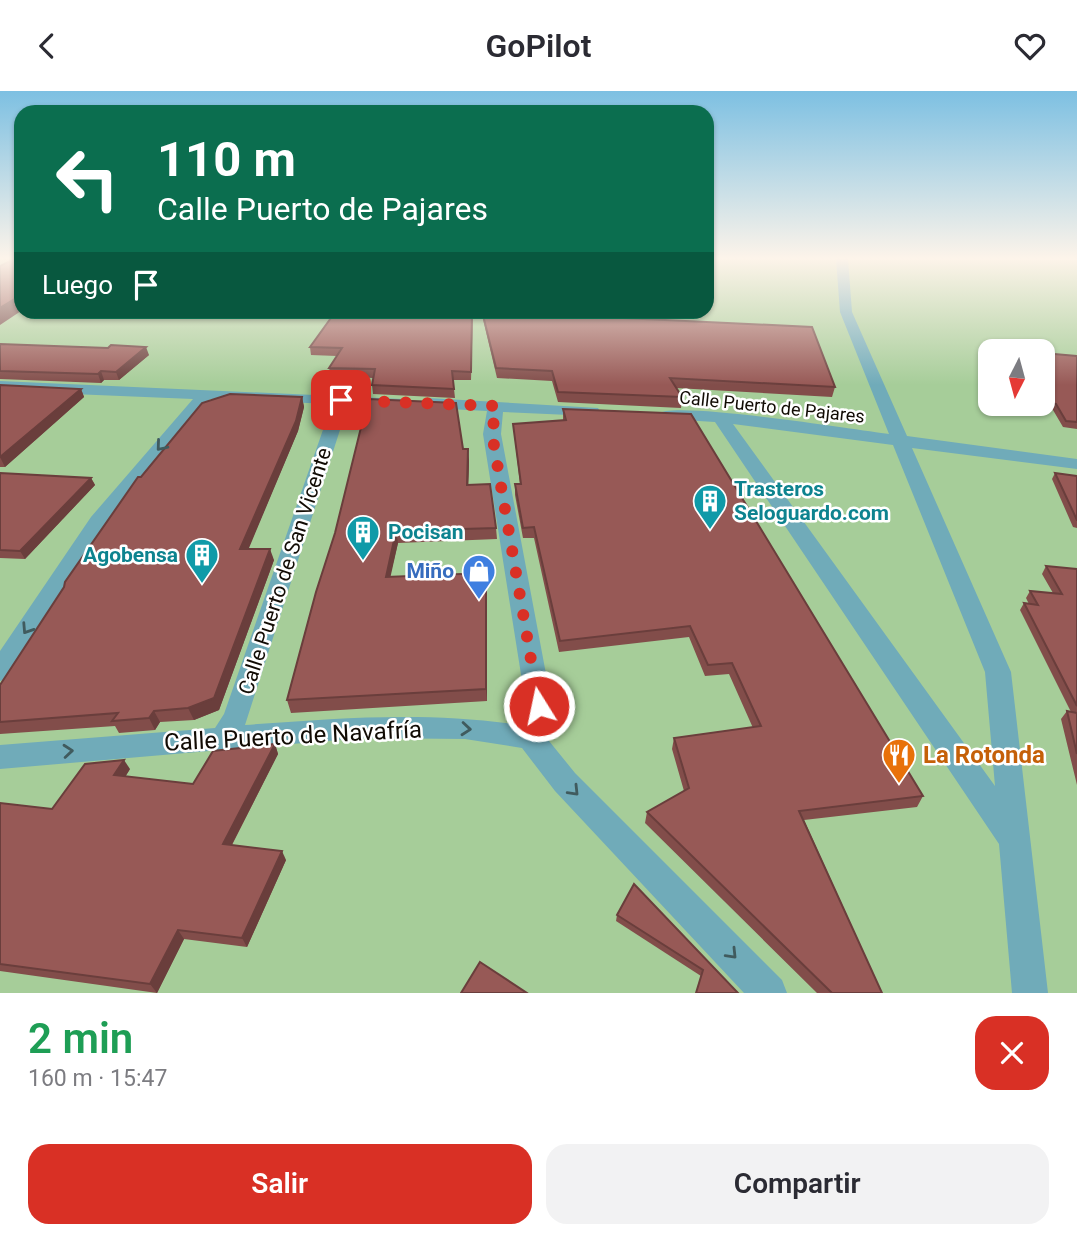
<!DOCTYPE html>
<html lang="es">
<meta charset="utf-8">
<style>
body{margin:0;font-family:Roboto,sans-serif;background:#f2f2f3;color:#2b2b33;height:100vh;display:flex;flex-direction:column;font-size:26px;white-space:nowrap}
*{box-sizing:border-box;margin:0}
p{font-size:23px;color:#7c7c81}
.icon{flex:none;width:38px;height:38px;fill:none;stroke:currentColor;stroke-width:2;stroke-linecap:round;stroke-linejoin:round}
.map{position:relative;height:902px;overflow:hidden}
.panel{display:flex;flex-direction:column;background:#fff;flex:1}
.panel>*{flex:none}
.top-card{position:absolute;left:14px;top:14px;width:700px;height:214px;border-radius:21px;box-shadow:0 2px 5px #0004;background:#0b6e4f;color:#fff;overflow:hidden}
.needle{width:46px;rotate:186deg}
.tools{position:absolute;left:978px;top:248px;display:grid;gap:14px}
.tools a{display:grid;place-items:center;width:77px;height:77px;border-radius:14px;background:#fff;box-shadow:0 2px 5px #0004;font-size:35px}
.pin{position:absolute;display:grid;place-items:center;width:60px;height:60px;color:#fff;margin:-30px;border-radius:14px;box-shadow:0 4px 10px #0006}
.me{position:absolute;width:77px;margin:-38px;rotate:350deg;stroke-linejoin:round;filter:drop-shadow(0 0 5px #0008)}
.turn{display:flex;align-items:center;gap:24px;height:147px;padding:0 28px;font-size:32px}
.turn .icon{width:91px;height:91px;stroke-width:2.5}
.turn b{display:block;font-size:49px;line-height:60px}
.then{display:flex;align-items:center;height:66px;padding:0 28px;background:#0003;gap:14px;font-size:26px}
.round{display:grid;place-items:center;flex:none;width:74px;height:74px;border-radius:21px;background:#f2f2f3}
.overview{display:flex;align-items:center;justify-content:space-between;height:119px;padding:0 28px}
h1{font-size:42px;font-weight:600;line-height:52px;color:#1e9e55}
.cta{display:flex;gap:14px;margin-top:auto;padding:14px 28px}
.cta a{flex:1;height:80px;border-radius:21px;background:#d93025;color:#fff;font-size:28px;font-weight:600;line-height:80px;text-align:center}
.cta a+a{background:#f2f2f3;color:#2b2b33}
header{display:flex;justify-content:space-between;align-items:center;height:91px;padding:0 28px;background:#fff;font-size:32px;font-weight:600}
.map>svg:first-child{display:block}
</style>
<header><svg class="icon" aria-label="back" viewBox="0 0 24 24"><path d="M15 5l-7 7 7 7"/></svg>GoPilot<svg class="icon" aria-label="heart" viewBox="0 0 24 24"><path d="M12 20l-8-8c-3-5 5-10 8-4 3-6 11-1 8 4z"/></svg></header>
<div class="map">
<svg width="1077" height="902" viewBox="0 0 1077 902">
<rect width="100%" height="100%" fill="#fae7d0"/>
<path fill="#a6cd99" fill-rule="evenodd" d="M0,168H21V220H707V168L1077,169V902H0ZM990,261H1043V313H990Z"/>
<g fill="none" stroke-linecap="round" stroke-linejoin="round">
<g fill="#70abb9" fill-rule="evenodd">
<path d="M836,168H848L852,221L907,345L1077,368V378L912,357L1011,581L1048,902H1012L999,753L715,331L666,328L658,323C671,309 858,339 889,343L840,221ZM733,333L893,354L985,581L995,695Z"/>
<path d="M0,290L402,308L404,311L402,314L396,316L348,314L245,634C339,627 427,620 520,634L526,615L483,343L487,320L428,317L420,312L428,307L598,317L600,320L598,323L592,325L503,321L501,343L552,615L545,645L575,682L782,889L787,902H744L555,700L522,657L465,648L362,647L0,678V654L215,637L224,623L332,313L210,308L109,429L9,587L0,590V560L91,426L193,308L0,300Z"/>
</g>
</g>
<g fill="#824d4a">
<path d="M473,220L471,289H453L455,307L373,303L372,294L373,287L331,285L329,277L337,265L311,264L310,256Z"/>
<path d="M481,220H520V222L835,296L832,306L676,297L682,306L681,317L558,311L552,290L497,287Z"/>
<path d="M0,253L149,264L119,289H104L101,292L0,288Z"/>
<path d="M1043,262L1077,265V338L1063,336L1053,319L1025,316L1023,313H1043Z"/>
<path d="M0,294L81,298L84,306L5,376H0Z"/>
<path d="M302,306L304,316L298,340L248,458L274,469L219,619L194,629L160,631L155,639L119,642L115,635L0,643V594L141,386Z"/>
<path d="M563,318L923,705L917,716L804,729L882,902H817L645,732L647,721L684,700L672,658L674,647L753,637L729,583L705,585L689,546L559,561L534,447H523L515,404V393H520L513,333L563,329Z"/>
<path d="M463,358L469,369L468,394L496,437L497,448L398,452L390,485L487,494V610L291,622L287,609L335,442Z"/>
<path d="M0,382L91,387L95,394L25,468L0,467Z"/>
<path d="M1055,382L1077,385V437L1073,436L1052,388Z"/>
<path d="M1046,475L1077,478V694L1061,628L1067,620L1071,621L1020,519L1024,512L1029,513L1026,507L1030,500L1053,502L1042,483Z"/>
<path d="M275,653L278,663L232,754L286,769L247,856L184,848L157,902L0,880V712L52,718L130,678L125,686L193,693Z"/>
<path d="M634,793L738,902L701,885L616,830L617,824Z"/>
</g>
<g fill="#6a3e3c">
<path d="M21,204V220L0,234V217Z"/>
<path d="M146,256L149,264L119,289L116,281Z"/>
<path d="M101,280L104,289L101,292L98,283Z"/>
<path d="M81,298L84,306L5,376L0,366Z"/>
<path d="M302,306L304,316L298,340L244,469L240,458Z"/>
<path d="M468,358L469,369L468,406L467,394Z"/>
<path d="M91,387L95,394L25,468L20,460Z"/>
<path d="M396,440L398,452L388,497L386,486Z"/>
<path d="M270,458L274,469L219,619L194,629L188,617Z"/>
<path d="M486,482L487,494V610L486,598Z"/>
<path d="M154,620L160,631L155,639L149,627Z"/>
<path d="M275,653L278,663L227,763L223,753Z"/>
<path d="M124,669L130,678L120,694L114,684Z"/>
<path d="M282,760L286,769L247,856L242,847Z"/>
<path d="M178,839L184,848L157,902L150,893Z"/>
</g>
<g fill="#975956" stroke="#6a3e3c" stroke-width="2">
<path d="M14,168H21V204L0,217V175Z"/>
<path d="M336,220H472L471,281L452,280L454,298L372,294L375,278L329,277L342,257L310,256Z"/>
<path d="M482,220H519V222L812,236L835,296L670,287L682,306L558,301L552,280L496,277Z"/>
<path d="M0,253L108,257L111,254L146,256L116,281L101,280L98,283L0,280Z"/>
<path d="M1001,258L1033,261H1002Z"/>
<path d="M1043,262L1077,265V331L1066,330L1056,313L1043,312Z"/>
<path d="M0,294L81,298L0,366Z"/>
<path d="M230,303L302,306L296,330L240,458H270L214,607L188,617L154,620L149,627L112,630L118,622L0,631V594L64,496L65,491L138,386H141L202,312Z"/>
<path d="M368,308L456,312L463,358H468L467,394L490,393L496,437L396,440L386,486L486,482V598L287,609L316,501L335,442Z"/>
<path d="M563,318L691,323L923,705L799,720L882,902H832L647,721L689,697L674,647L761,635L732,572L708,574L690,535L560,550L534,436L523,437L515,393H521L513,333L566,329Z"/>
<path d="M0,382L91,387L20,460L0,459Z"/>
<path d="M1055,382L1077,385V430V429Z"/>
<path d="M1046,475L1077,478V615L1024,512L1038,514L1030,500L1062,503Z"/>
<path d="M1067,620L1077,622V663Z"/>
<path d="M275,653L223,753L282,760L242,847L178,839L150,893L0,873V712L52,718L85,673L124,669L114,684L193,693L213,660Z"/>
<path d="M634,793L738,902H696L703,879L617,824Z"/>
<path d="M480,871L527,902H461Z"/>
</g>
<defs><path id="oneway-chevron" d="M-2-3.5L2.5 0L-2 3.5" fill="none" stroke-width="1.6" stroke-linecap="round" stroke-linejoin="round" transform="scale(1.75)"/></defs>
<g stroke="#405b5e">
<use href="#oneway-chevron" transform="translate(161 355) rotate(130)"/>
<use href="#oneway-chevron" transform="translate(27 538) rotate(123)"/>
<use href="#oneway-chevron" transform="translate(466 638) rotate(5)"/>
<use href="#oneway-chevron" transform="translate(68 660) rotate(-5)"/>
<use href="#oneway-chevron" transform="translate(574 700) rotate(46)"/>
<use href="#oneway-chevron" transform="translate(732 863) rotate(46)"/>
</g>
<linearGradient id="sky" x2="0" y2="1"><stop stop-color="#7dc0e2"/><stop offset="0.57" stop-color="#fdf4ea"/><stop offset="1" stop-color="#fdf4ea" stop-opacity="0"/></linearGradient>
<rect width="1077" height="294" fill="url(#sky)"/>
<g fill="none" stroke-linecap="round" stroke-linejoin="round">
<path stroke="#d93025" stroke-width="12" stroke-dasharray="0 21.6" d="M341,309L496,315L492,343L539,615"/>
</g>
<defs>
<symbol id="building-pin" viewBox="-11 -11 22 30"><path d="M0 17L-7.5 6A9.5 9.5 0 1 1 7.5 6Z" fill="#0f9aa8" stroke="#fff"/><path d="M-4-6H4V6H1V3H-1V6H-4ZM-2.5-4.3h1.7v1.8h-1.7ZM.8-4.3h1.7v1.8H.8ZM-2.5-1h1.7V.8h-1.7ZM.8-1h1.7V.8H.8Z" fill="#fff"/></symbol>
<symbol id="shop-pin" viewBox="-11 -11 22 30"><path d="M0 17L-7.5 6A9.5 9.5 0 1 1 7.5 6Z" fill="#3f7fe0" stroke="#fff"/><path d="M-5-2.5h2.3a2.7 3.5 0 0 1 5.4 0H5L5.5 6h-11ZM-1.5-2.5h3a1.5 2.3 0 0 0-3 0Z" fill="#fff"/></symbol>
<symbol id="restaurant-pin" viewBox="-11 -11 22 30"><path d="M0 17L-7.5 6A9.5 9.5 0 1 1 7.5 6Z" fill="#e8710a" stroke="#fff"/><path d="M-5-6h1v4h1v-4h1v4h1v-4h1v5L-1.5 .5V6h-2V.5L-5-1ZM5-6V6H3V1.5H1.5Q1.5-4 5-6Z" fill="#fff"/></symbol>
</defs>
<g fill-rule="evenodd">
<use href="#building-pin" x="691" y="391" width="38" height="52"/>
<use href="#building-pin" x="344" y="422" width="38" height="52"/>
<use href="#building-pin" x="183" y="445" width="38" height="52"/>
<use href="#shop-pin" x="460" y="461" width="38" height="52"/>
<use href="#restaurant-pin" x="880" y="645" width="38" height="52"/>
</g>
<g text-anchor="middle" stroke-width="5" stroke-linejoin="round" paint-order="stroke">
<g font-size="18" fill="#110b04" stroke="#fff">
<text transform="translate(772 316) rotate(6)" y="6">Calle Puerto de Pajares</text>
</g>
<g font-size="21" font-weight="bold" fill="#0d838f" stroke="#fff" text-anchor="start">
<text x="734" y="405">Trasteros<tspan x="734" dy="24">Seloguardo.com</tspan></text>
<text x="388" y="448">Pocisan</text>
<text x="178" y="471" text-anchor="end">Agobensa</text>
</g>
<g font-size="21" fill="#110b04" stroke="#fff">
<text transform="translate(285 480) rotate(-72)" y="7">Calle Puerto de San Vicente</text>
</g>
<g font-size="21" font-weight="bold" fill="#366cbe" stroke="#fff" text-anchor="end">
<text x="454" y="487">Miño</text>
</g>
<g font-size="24" fill="#110b04" stroke="#fff">
<text transform="translate(293 645) rotate(-3)" y="8">Calle Puerto de Navafría</text>
</g>
<g font-size="24" font-weight="bold" fill="#c56008" stroke="#fff" text-anchor="start">
<text x="923" y="672">La Rotonda</text>
</g>
</g>
</svg>
<div class="tools">
<a><svg class="needle" viewBox="-14 -14 28 28"><path d="M0-13l5 13h-10z" fill="#e53935"/><path d="M0 13l5-13h-10z" fill="#7c7c81"/></svg></a>
</div>
<div class="pin" style="left:341px;top:309px;background:#d93025"><svg class="icon" aria-label="arrive" viewBox="0 0 24 24"><path d="M6 21V4h12l-3 4 3 4H6"/></svg></div>
<svg class="me" style="left:539px;top:615px" viewBox="-20 -20 40 40"><circle r="17" fill="#d93025" stroke="#fff" stroke-width="3"/><path d="M0-11L8 9 0 5-8 9z" fill="#fff"/></svg>
<div class="top-card">
<div class="turn"><svg class="icon" aria-label="left" viewBox="0 0 24 24"><path d="M17 20v-9H6M10 6l-5 5 5 5"/></svg><div><b>110 m</b>Calle Puerto de Pajares</div></div>
<div class="then">Luego<svg class="icon" aria-label="arrive" viewBox="0 0 24 24"><path d="M6 21V4h12l-3 4 3 4H6"/></svg></div>
</div>
</div>
<section class="panel">
<div class="overview"><div><h1>2 min</h1><p>160 m · 15:47</p></div><a class="round" style="background:#d93025;color:#fff"><svg class="icon" aria-label="close" viewBox="0 0 24 24"><path d="M6 6l12 12M18 6L6 18"/></svg></a></div>
<div class="cta"><a>Salir</a><a>Compartir</a></div>
</section>
